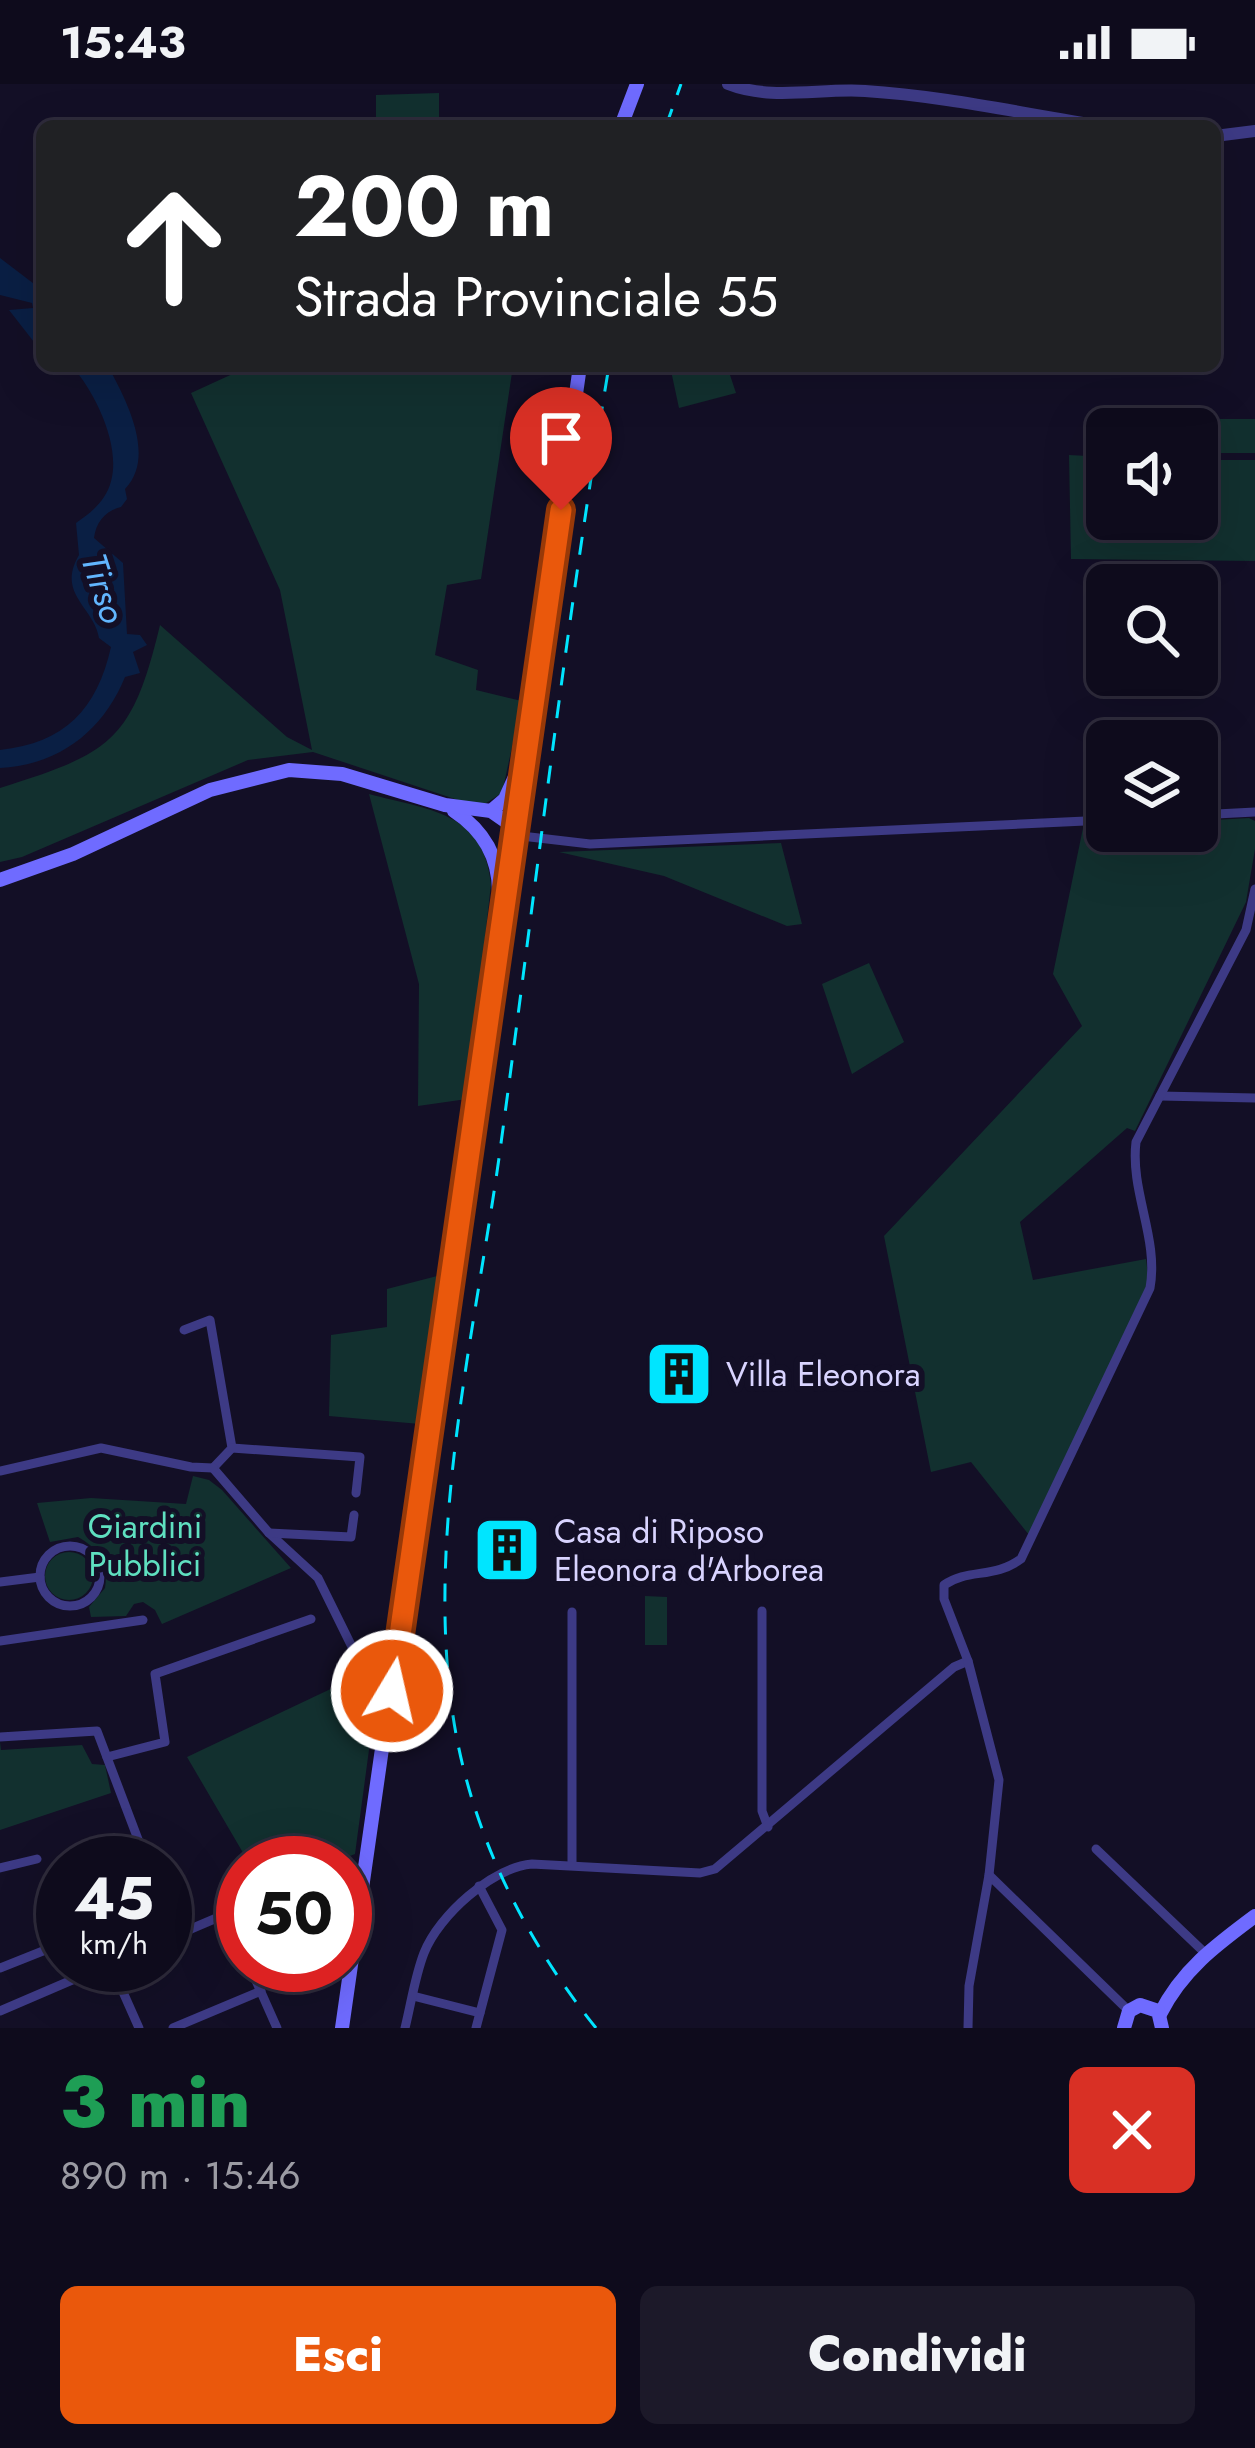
<!DOCTYPE html>
<html lang="it">
<meta charset="utf-8">
<style>
body{margin:0;font-family:Jost,sans-serif;background:#1c1929;color:#f1f3f6;height:100vh;display:flex;flex-direction:column;font-size:45px;white-space:nowrap}
*{box-sizing:border-box;margin:0}
p{font-size:39px;color:#9b9ba3}
.icon{flex:none;width:66px;height:66px;fill:none;stroke:currentColor;stroke-width:2;stroke-linecap:round;stroke-linejoin:round}
.map{position:relative;height:1944px;overflow:hidden}
.side{display:flex;flex-direction:column;background:#0e0b1c;flex:1}
.side>*{flex:none}
.hud{position:absolute;left:36px;top:36px;width:1185px;height:252px;border-radius:18px;box-shadow:0 12px 48px #0002,0 0 0 3px #2e2b3b;background:#202124;color:#fff;overflow:hidden}
.tools{position:absolute;left:1086px;top:324px;display:grid;gap:24px}
.tools a{display:grid;place-items:center;width:132px;height:132px;border-radius:18px;background:#0e0b1c;box-shadow:0 12px 48px #0002,0 0 0 3px #2e2b3b;font-size:60px}
.speed{position:absolute;left:36px;top:1752px;display:flex;gap:24px;font-size:60px;font-weight:700;text-align:center}
.speed>*{display:grid;place-content:center;width:156px;height:156px;border-radius:50%;background:#0e0b1c;box-shadow:0 12px 48px #0002,0 0 0 3px #2e2b3b;line-height:1}
.speed small{font-size:30px;font-weight:400}
.speed .limit{border:18px solid #d22;background:#fff;color:#111}
.pin{position:absolute;display:grid;place-items:center;width:102px;height:102px;color:#fff;margin:-123px -51px;border-radius:50% 50% 50% 0;rotate:-45deg;box-shadow:0 0 12px #0007}
.pin .icon{rotate:45deg}
.me{position:absolute;width:132px;margin:-66px;rotate:9deg;stroke-linejoin:round;filter:drop-shadow(0 0 9px #0008)}
.turn{display:flex;align-items:center;gap:42px;height:252px;padding:0 60px;font-size:54px}
.turn .icon{width:156px;height:156px;stroke-width:2.5}
.turn b{display:block;font-size:84px;line-height:102px}
.round{display:grid;place-items:center;flex:none;width:126px;height:126px;border-radius:18px;background:#1c1929}
.headline{display:flex;align-items:center;justify-content:space-between;height:204px;padding:0 60px}
h1{font-size:72px;font-weight:800;line-height:90px;color:#1e9e55}
.button{display:flex;gap:24px;margin-top:auto;padding:24px 60px}
.button a{flex:1;height:138px;border-radius:18px;background:#ea580c;color:#fff;font-size:48px;font-weight:800;line-height:138px;text-align:center}
.button a+a{background:#1c1929;color:#f1f3f6}
.status{display:flex;justify-content:space-between;align-items:center;height:84px;padding:0 60px;background:#0e0b1c;direction:ltr}
.status svg{height:33px;fill:currentColor}
.map>svg:first-child{display:block}
</style>
<div class="status"><b>15:43</b><svg viewBox="0 0 49 12"><path d="M0 12V9h3v3zM5 12V6h3v6zM10 12V3h3v9zM15 12V0h3v12zM26 1h20v11H26zM47 4h2v5h-2z"/></svg></div>
<div class="map">
<svg width="1255" height="1944" viewBox="0 0 1255 1944">
<rect width="100%" height="100%" fill="#130f26"/>
<g fill="#12302f">
<path d="M439,9V42H376V11Z"/>
<path d="M250,282H513L481,495L447,501L435,571L478,586L476,606L522,617L502,709L483,721L464,718L313,668L248,676L22,773L0,778V704C111,669 132,658 160,541L287,653L312,666L280,506L191,309Z"/>
<path d="M670,282H727L736,309L679,324Z"/>
<path d="M1215,335H1255V369H1218Z"/>
<path d="M1069,371L1107,373V435H1197V376H1255V477L1071,475Z"/>
<path d="M369,710C428,726 484,727 491,800L467,1015L418,1022L419,900Z"/>
<path d="M1249,734L1255,737V765L1246,818L1135,1047L1127,1044L1020,1138L1033,1196L1146,1175L1149,1199L1029,1451L971,1378L931,1388L884,1152L1082,942L1053,890L1083,744L1197,747V737Z"/>
<path d="M781,759L802,840L787,842L664,792L559,768Z"/>
<path d="M869,879L904,958L852,990L822,900Z"/>
<path d="M441,1191L420,1340L329,1332L331,1251L387,1243V1205Z"/>
<path d="M193,1392L209,1396L222,1406L291,1484L162,1540L155,1526L143,1518L134,1520L126,1532L91,1533L89,1523L105,1504C109,1478 100,1466 78,1453L50,1458L37,1419L91,1414L186,1420Z"/>
<circle cx="69" cy="1492" r="24"/>
<path d="M645,1512L667,1513V1561H645Z"/>
<path d="M339,1601L346,1612L336,1617L340,1625L362,1626L373,1636L355,1770L332,1779H249L187,1673Z"/>
<path d="M0,1658L1,1666L82,1661L92,1680L105,1681L111,1709L0,1746Z"/>
</g>
<g fill="#0a1f44">
<path d="M0,174L42,206V257L34,258L9,226L33,224L32,219L0,211Z"/>
<path d="M72,282H108C125,314 157,372 125,405L127,415L121,423C105,427 96,438 94,454L123,479L127,550L140,551L147,561L133,568L140,589L125,593C103,647 59,681 0,684V666C65,659 97,625 111,563L99,554C94,523 56,510 79,471L76,439C86,432 97,424 104,413C129,376 98,312 72,282Z"/>
</g>
<g fill="none" stroke-linecap="round" stroke-linejoin="round">
<g stroke="#3d3a85" stroke-width="9">
<path d="M1197,731L1255,728"/>
<path d="M513,751L590,760L1107,736"/>
<path d="M1160,1012L1255,1014"/>
<path d="M184,1246L210,1236L232,1364L213,1384"/>
<path d="M232,1364L360,1373L356,1409"/>
<path d="M213,1384L269,1449L318,1494L355,1569L360,1595"/>
<path d="M0,1387L101,1364L191,1383L213,1384"/>
<path d="M269,1449L351,1453L354,1431"/>
<circle cx="70" cy="1492" r="30"/>
<path d="M0,1498L40,1493"/>
<path d="M762,1527V1727L768,1743"/>
<path d="M572,1528V1781"/>
<path d="M0,1557L143,1536"/>
<path d="M0,1653L97,1647L147,1779"/>
<path d="M107,1673L165,1658L155,1590L311,1535"/>
<path d="M1096,1765L1205,1869"/>
<path d="M0,1784L37,1775"/>
<path d="M989,1791L1129,1927"/>
<path d="M165,1822L177,1850"/>
<path d="M165,1856L226,1830L243,1867"/>
<path d="M111,1881L139,1944"/>
<path d="M249,1881L277,1944"/>
<path d="M0,1884L63,1859"/>
<path d="M413,1912L480,1929"/>
<path d="M0,1927L107,1881"/>
<path d="M173,1944L261,1907"/>
<path d="M405,1944C411,1920 415,1892 424,1869C439,1831 492,1784 532,1780L700,1789L715,1785L954,1583L968,1577"/>
<path d="M476,1944L502,1846L479,1802"/>
<path d="M968,1944L969,1902L989,1791L999,1696L968,1577L944,1515V1501C968,1484 994,1495 1021,1475L1150,1204C1159,1154 1130,1108 1136,1058L1246,846L1255,805"/>
</g>
<g stroke="#3d3a85" stroke-width="12">
<path d="M728,0C771,17 820,4 865,7C945,12 1024,30 1103,42"/>
<path d="M1215,52L1255,47"/>
</g>
<g stroke="#6f6bff" stroke-width="14">
<path d="M621,42L637,0"/>
<path d="M454,727C483,746 499,773 499,808"/>
<path d="M491,727L505,715L515,693"/>
<path d="M0,796L73,770L210,706L289,686L342,690L445,721L491,727L514,743"/>
<path d="M382,1587L366,1588L358,1601C361,1619 379,1624 384,1642"/>
<path d="M1160,1930C1182,1886 1216,1861 1255,1832"/>
<path d="M342,1944L580,282"/>
<path d="M1124,1944L1129,1927L1140,1921L1158,1927L1162,1944"/>
</g>
<g stroke="#00e5ff" stroke-width="3" stroke-dasharray="18 15" stroke-linecap="butt">
<path d="M666,42L681,0"/>
<path d="M596,1944C522,1852 468,1742 452,1625C427,1447 474,1251 499,1074C535,810 565,545 609,282"/>
</g>
</g>
<g fill="none" stroke-linecap="round" stroke-linejoin="round">
<defs>
<path id="route" d="M392,1607L561,426"/>
</defs>
<use href="#route" stroke="#983908" stroke-width="30"/>
<use href="#route" stroke="#ea580c" stroke-width="21"/>
</g>
<defs>
<symbol id="building-square" viewBox="-11 -11 22 22"><rect x="-9" y="-9" width="18" height="18" rx="4" fill="#00e5ff" stroke="#130f26"/><path d="M-4-6H4V6H1V3H-1V6H-4ZM-2.5-4.3h1.7v1.8h-1.7ZM.8-4.3h1.7v1.8H.8ZM-2.5-1h1.7V.8h-1.7ZM.8-1h1.7V.8H.8Z" fill="#111"/></symbol>
</defs>
<g fill-rule="evenodd">
<use href="#building-square" x="641" y="1252" width="76" height="76"/>
<use href="#building-square" x="469" y="1428" width="76" height="76"/>
</g>
<g text-anchor="middle" stroke-width="12" stroke-linejoin="round" paint-order="stroke">
<g font-size="33" fill="#d9d4ff" stroke="#130f26" text-anchor="start">
<text x="726" y="1302">Villa Eleonora</text>
<text x="554" y="1459">Casa di Riposo<tspan x="554" dy="38">Eleonora d'Arborea</tspan></text>
</g>
<g font-size="33" fill="#5fe0c0" stroke="#130f26">
<text x="145" y="1454">Giardini<tspan x="145" dy="38">Pubblici</tspan></text>
</g>
<g font-size="36" font-style="italic" fill="#62b6ff" stroke="#130f26">
<text transform="translate(104 504) rotate(72)" y="13">Tirso</text>
</g>
</g>
</svg>
<div class="tools">
<a><svg class="icon" aria-label="sound" viewBox="0 0 24 24"><path d="M4 9h4l5-4v14l-5-4H4zM17 9q2 3 0 6"/></svg></a>
<a><svg class="icon" aria-label="search" viewBox="0 0 24 24"><circle cx="10" cy="10" r="6"/><path d="M15 15l6 6"/></svg></a>
<a><svg class="icon" aria-label="layers" viewBox="0 0 24 24"><path d="M12 4l9 5-9 5-9-5zM3 14l9 5 9-5"/></svg></a>
</div>
<div class="speed"><div>45<small>km/h</small></div><div class="limit">50</div></div>
<div class="pin" style="left:561px;top:426px;background:#d93025"><svg class="icon" aria-label="arrive" viewBox="0 0 24 24"><path d="M6 21V4h12l-3 4 3 4H6"/></svg></div>
<svg class="me" style="left:392px;top:1607px" viewBox="-20 -20 40 40"><circle r="17" fill="#ea580c" stroke="#fff" stroke-width="3"/><path d="M0-11L8 9 0 5-8 9z" fill="#fff"/></svg>
<div class="hud">
<div class="turn"><svg class="icon" aria-label="ahead" viewBox="0 0 24 24"><path d="M12 20V5M6 11l6-6 6 6"/></svg><div><b>200 m</b>Strada Provinciale 55</div></div>
</div>
</div>
<section class="side">
<div class="headline"><div><h1>3 min</h1><p>890 m · 15:46</p></div><a class="round" style="background:#d93025;color:#fff"><svg class="icon" aria-label="close" viewBox="0 0 24 24"><path d="M6 6l12 12M18 6L6 18"/></svg></a></div>
<div class="button"><a>Esci</a><a>Condividi</a></div>
</section>
